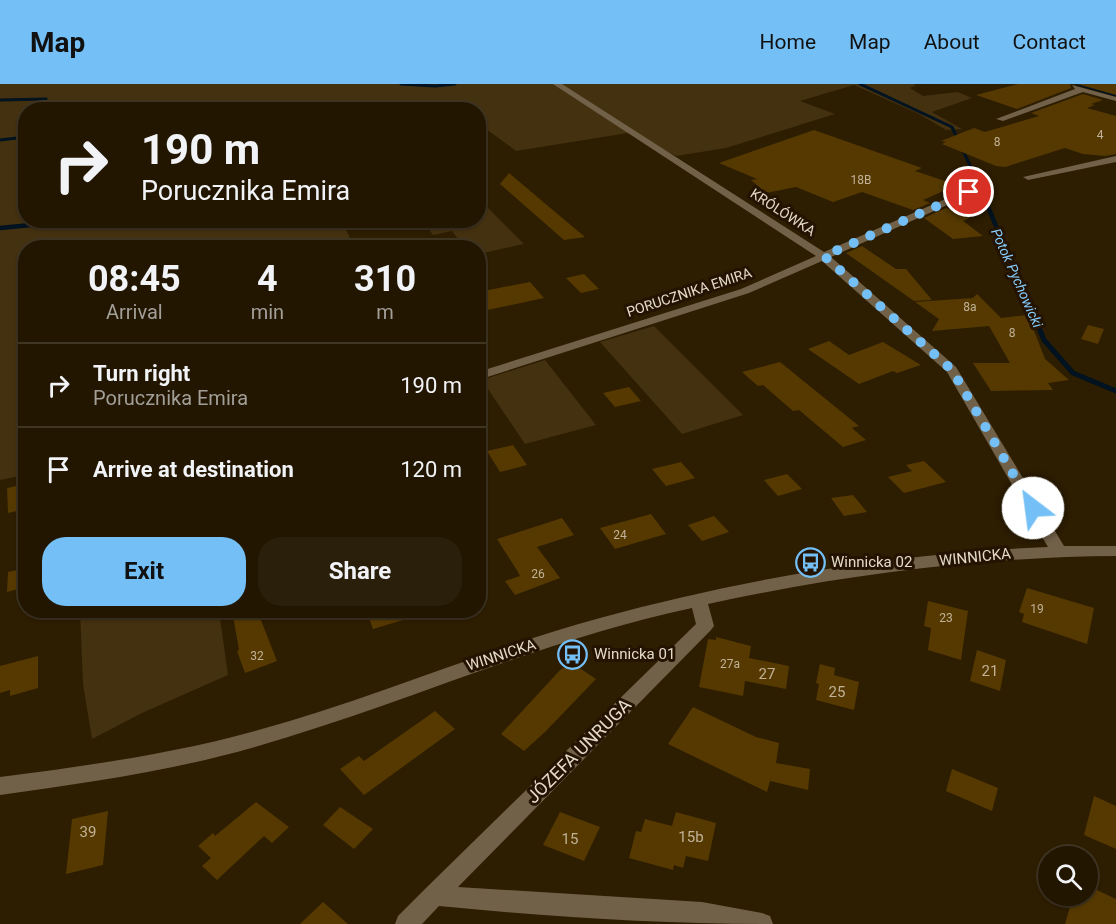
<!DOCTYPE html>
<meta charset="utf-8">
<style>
body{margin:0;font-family:Roboto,sans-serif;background:#2a1f0b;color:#f1f3f6;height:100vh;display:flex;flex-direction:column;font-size:22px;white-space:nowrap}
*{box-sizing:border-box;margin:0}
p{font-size:20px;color:#a29f99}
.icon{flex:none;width:33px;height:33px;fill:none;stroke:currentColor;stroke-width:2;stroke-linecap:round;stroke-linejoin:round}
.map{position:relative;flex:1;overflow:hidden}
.details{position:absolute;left:18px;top:156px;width:468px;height:378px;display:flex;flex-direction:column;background:#221601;border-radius:24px;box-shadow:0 2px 4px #0004,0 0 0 2px #3f3523}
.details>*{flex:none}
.top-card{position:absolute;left:18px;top:18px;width:468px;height:126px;border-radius:24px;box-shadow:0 2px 4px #0004,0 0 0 2px #3f3523;background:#221601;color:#f1f3f6;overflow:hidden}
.fabs{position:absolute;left:1038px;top:762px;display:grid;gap:12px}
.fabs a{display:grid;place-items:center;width:60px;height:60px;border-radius:50%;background:#221601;box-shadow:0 2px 4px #0004,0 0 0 2px #3f3523;font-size:30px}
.pin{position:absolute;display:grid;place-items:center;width:51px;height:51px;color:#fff;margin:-26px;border:3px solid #fff;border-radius:50%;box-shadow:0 2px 6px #0007}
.me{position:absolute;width:66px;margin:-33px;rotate:330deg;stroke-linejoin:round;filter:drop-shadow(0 0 4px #0008)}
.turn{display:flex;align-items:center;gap:21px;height:126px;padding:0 24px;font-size:27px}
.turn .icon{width:78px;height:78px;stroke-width:2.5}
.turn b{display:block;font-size:42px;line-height:51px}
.eta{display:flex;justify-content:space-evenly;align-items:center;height:102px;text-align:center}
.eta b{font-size:36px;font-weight:700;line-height:42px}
.button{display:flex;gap:12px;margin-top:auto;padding:12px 24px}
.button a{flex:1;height:69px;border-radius:24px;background:#74c0f6;color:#111;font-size:24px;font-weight:700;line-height:69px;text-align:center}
.button a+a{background:#2a1f0b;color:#f1f3f6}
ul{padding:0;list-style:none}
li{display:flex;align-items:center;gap:18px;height:84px;padding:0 24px;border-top:2px solid #3f3523}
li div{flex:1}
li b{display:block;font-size:22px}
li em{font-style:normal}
header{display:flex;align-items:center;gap:36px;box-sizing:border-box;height:84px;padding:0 30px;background:#74c0f6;color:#111}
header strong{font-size:28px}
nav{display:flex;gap:33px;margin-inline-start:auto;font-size:21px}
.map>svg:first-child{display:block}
</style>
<header>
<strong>Map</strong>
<nav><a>Home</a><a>Map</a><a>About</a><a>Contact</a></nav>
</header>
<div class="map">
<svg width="1116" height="840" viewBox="0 0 1116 840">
<rect width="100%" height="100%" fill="#2d1d01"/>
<g fill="#443110">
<path d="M0,0H913L916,1L910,4L923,12L958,8L972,14L932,28L962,45L946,46L919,30L854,1L800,17L835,30L726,64L676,72L628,49L516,67L482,42H479L478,26H26V136L342,137L354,163L26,164L25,391L0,396Z"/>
<path d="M479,115L524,160L479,170L478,164L464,163L452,147L433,151L423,137L478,136Z"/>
<path d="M654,242L743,331L682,350L600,258Z"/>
<path d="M545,276L596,341L525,360L482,296Z"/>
<path d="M80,527H219L228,591L142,629L92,655L83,600Z"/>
</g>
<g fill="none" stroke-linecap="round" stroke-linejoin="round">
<g stroke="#011220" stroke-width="3">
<path d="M401,0L435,2L455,0"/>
<path d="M860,0L952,43L980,103"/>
<path d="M1078,0L1116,11"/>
<path d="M0,16L46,15L44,26"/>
<path d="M0,56L26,53"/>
</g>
<g stroke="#011220" stroke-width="4.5">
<path d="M979,101L1033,231"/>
<path d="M0,144L41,140"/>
</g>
<path stroke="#011220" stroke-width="5" d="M1033,229L1044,256L1073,289L1116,307"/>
</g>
<g fill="#553900">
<path d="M1018,0H1070L1071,4L1017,25L976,11Z"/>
<path d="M1077,0H1116V11Z"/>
<path d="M1083,10L1103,16L1091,20L1095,21L1087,24L1116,32V70L1105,72L1083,70L1065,64L1005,83L996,82L942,60L946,58L941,57L974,44L985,48L1039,32L1031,29Z"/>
<path d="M814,46L922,84L915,87L957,101L923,116L930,119L913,126L862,108L833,118L796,103L766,109L751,96L757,95L719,79Z"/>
<path d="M509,89L548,122L585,153L564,156L500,100Z"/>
<path d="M946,124L971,133L963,137L983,152L953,155L924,134Z"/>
<path d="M862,162L896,185H906L932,216L914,217L846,169Z"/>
<path d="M584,190L599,205L581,209L566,194Z"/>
<path d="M530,198L544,214L478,228V208Z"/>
<path d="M977,210L1001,234L1028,231L1045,275L1069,296L1048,299L1053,306L991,307L973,279H1010L989,242L932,247L939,235L915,218L973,214Z"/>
<path d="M1088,241L1104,245L1098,260L1081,255Z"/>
<path d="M829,257L849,271L883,258L921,281L897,289L893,287L859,300L808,265Z"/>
<path d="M780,278L859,342L852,344L866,356L843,363L799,326L793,327L763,301L758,302L742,288Z"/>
<path d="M629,303L641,317L615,323L603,309Z"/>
<path d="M513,361L527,381L500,388L487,367Z"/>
<path d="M924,377L946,398L904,409L888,393L912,387L906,381Z"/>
<path d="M681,378L695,394L666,402L652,385Z"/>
<path d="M787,390L802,405L778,412L764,396Z"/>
<path d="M26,400V425L8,429L7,404Z"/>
<path d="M853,411L867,428L844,432L831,414Z"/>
<path d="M651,430L666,450L615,465L600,444Z"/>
<path d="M714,432L729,448L702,457L688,441Z"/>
<path d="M562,434L574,451L537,463L560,494L515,511L505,497L520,492L518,488L497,455Z"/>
<path d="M26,484V503L7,508L8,488Z"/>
<path d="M1027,504L1094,524L1087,560L1022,538L1024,530L1019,528Z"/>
<path d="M928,517L968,527L961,576L928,566L931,544L924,542Z"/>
<path d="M232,526H257L277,577L245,589L237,567L239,566Z"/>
<path d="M366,526H419L420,531L373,545Z"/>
<path d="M716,553L751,562L749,574L789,582L786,605L745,597L743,612L699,603L708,555L716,556Z"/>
<path d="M977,566L1006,576L1000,607L970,597Z"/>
<path d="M38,572V604L10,612V606L0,609V582Z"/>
<path d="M820,580L835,584L834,591L859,598L854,626L816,616L819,600L816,599Z"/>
<path d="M575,581L596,595L545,648L524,667L501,650L561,585Z"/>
<path d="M693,623L756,653L779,659L776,679L810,685L808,706L770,697L767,708L668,660Z"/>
<path d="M435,627L455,645L364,711L340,685L359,672L364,677Z"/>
<path d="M952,685L998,704L992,727L946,707Z"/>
<path d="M1094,712L1116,722V765L1084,751Z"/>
<path d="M256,718L289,743L272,759L264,752L217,796L202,782L211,774L198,762L213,749L215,752Z"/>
<path d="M340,723L373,745L354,765L323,741Z"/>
<path d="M108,727L103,781L66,790L72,735Z"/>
<path d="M560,728L600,743L584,777L543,761Z"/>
<path d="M676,728L716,739L708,777L686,772L683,784L674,781L673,786L629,774L636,747L641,748L645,735L672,742Z"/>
<path d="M1088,802L1116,815V840H1065L1073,812H1088Z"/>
<path d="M323,818L348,840H300Z"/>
</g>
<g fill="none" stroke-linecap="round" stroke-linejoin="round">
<g fill="#726149" fill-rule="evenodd">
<path d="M553,0H562L824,168L966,106H972V110L831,173L956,283L1064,462H1116V472C979,473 842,491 708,520L714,542L711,546L458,803L702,818L762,829L770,832L773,840C662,840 550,833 439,822L422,840H395L398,832L426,804L696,540L692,524C542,556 402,621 255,663C171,687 86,699 0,711V693C86,682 172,670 255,647C372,615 483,566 600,534C745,494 898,469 1048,463L947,288L822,177L749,209L478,296V288L741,205L816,172Z"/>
<path d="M1072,1L1116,13V17L1083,8L1003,37L996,35L1075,5Z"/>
<path d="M1116,72V78L1028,96L1023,93Z"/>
</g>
</g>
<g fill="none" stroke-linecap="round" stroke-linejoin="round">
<path stroke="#74c0f6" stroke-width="10" stroke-dasharray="0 18" d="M969,108L824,172L952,286L1033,424"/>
</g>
<defs>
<symbol id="bus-ring" viewBox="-11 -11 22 22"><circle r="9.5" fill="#231300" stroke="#74c0f6" stroke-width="1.5"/><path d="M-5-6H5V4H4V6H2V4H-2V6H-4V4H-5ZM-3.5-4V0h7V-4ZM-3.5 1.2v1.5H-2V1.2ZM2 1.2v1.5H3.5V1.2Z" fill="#74c0f6"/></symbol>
</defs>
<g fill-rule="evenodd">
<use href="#bus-ring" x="794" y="462" width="33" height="33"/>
<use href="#bus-ring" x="556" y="554" width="33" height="33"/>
</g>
<g text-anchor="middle" stroke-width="6" stroke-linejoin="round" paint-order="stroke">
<g font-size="12" fill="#c1b298">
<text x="1100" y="55">4</text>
<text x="997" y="62">8</text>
<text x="861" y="100">18B</text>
<text x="970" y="227">8a</text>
<text x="1012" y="253">8</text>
<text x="620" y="455">24</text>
<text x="538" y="494">26</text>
<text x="1037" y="529">19</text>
<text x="946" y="538">23</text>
<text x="257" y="576">32</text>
<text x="730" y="584">27a</text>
</g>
<g font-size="14" fill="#e5daca" stroke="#231300">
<text transform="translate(783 128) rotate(33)" y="5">KRÓLÓWKA</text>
<text transform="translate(689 208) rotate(-18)" y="5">PORUCZNIKA EMIRA</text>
</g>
<g font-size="14" font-style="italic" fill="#86cdff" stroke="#231300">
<text transform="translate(1017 194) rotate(66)" y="5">Potok Pychowicki</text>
</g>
<g font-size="15" fill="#e5daca" stroke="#231300">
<text transform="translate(975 473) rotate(-6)" y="5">WINNICKA</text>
<text transform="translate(501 571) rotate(-18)" y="5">WINNICKA</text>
</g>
<g font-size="15" fill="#e5daca" stroke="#231300" text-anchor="start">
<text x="831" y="483">Winnicka 02</text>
<text x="594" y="575">Winnicka 01</text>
</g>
<g font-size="15" fill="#c1b298">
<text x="990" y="592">21</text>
<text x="767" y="595">27</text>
<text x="837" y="613">25</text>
<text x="88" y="753">39</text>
<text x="691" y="758">15b</text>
<text x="570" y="760">15</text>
</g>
<g font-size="18" fill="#e5daca" stroke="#231300">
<text transform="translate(579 667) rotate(-45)" y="6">JÓZEFA UNRUGA</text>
</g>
</g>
</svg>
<div class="fabs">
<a><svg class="icon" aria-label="search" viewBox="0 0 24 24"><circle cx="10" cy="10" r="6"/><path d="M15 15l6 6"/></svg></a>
</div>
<div class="pin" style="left:969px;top:108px;background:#d93025"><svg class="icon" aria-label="arrive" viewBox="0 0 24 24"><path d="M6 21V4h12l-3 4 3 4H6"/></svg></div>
<svg class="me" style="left:1033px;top:424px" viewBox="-20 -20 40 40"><circle r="19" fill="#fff"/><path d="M0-13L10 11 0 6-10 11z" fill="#74c0f6"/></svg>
<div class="top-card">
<div class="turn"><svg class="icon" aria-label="right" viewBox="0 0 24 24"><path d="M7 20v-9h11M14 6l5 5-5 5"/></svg><div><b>190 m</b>Porucznika Emira</div></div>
</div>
<section class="details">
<div class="eta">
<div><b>08:45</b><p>Arrival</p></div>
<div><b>4</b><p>min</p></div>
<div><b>310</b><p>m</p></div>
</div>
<ul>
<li><svg class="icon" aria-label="right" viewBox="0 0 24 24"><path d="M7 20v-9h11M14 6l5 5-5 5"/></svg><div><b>Turn right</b><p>Porucznika Emira</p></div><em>190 m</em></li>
<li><svg class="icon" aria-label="arrive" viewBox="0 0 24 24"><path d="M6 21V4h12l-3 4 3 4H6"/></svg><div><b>Arrive at destination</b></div><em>120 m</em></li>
</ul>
<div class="button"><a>Exit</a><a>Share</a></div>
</section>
</div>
